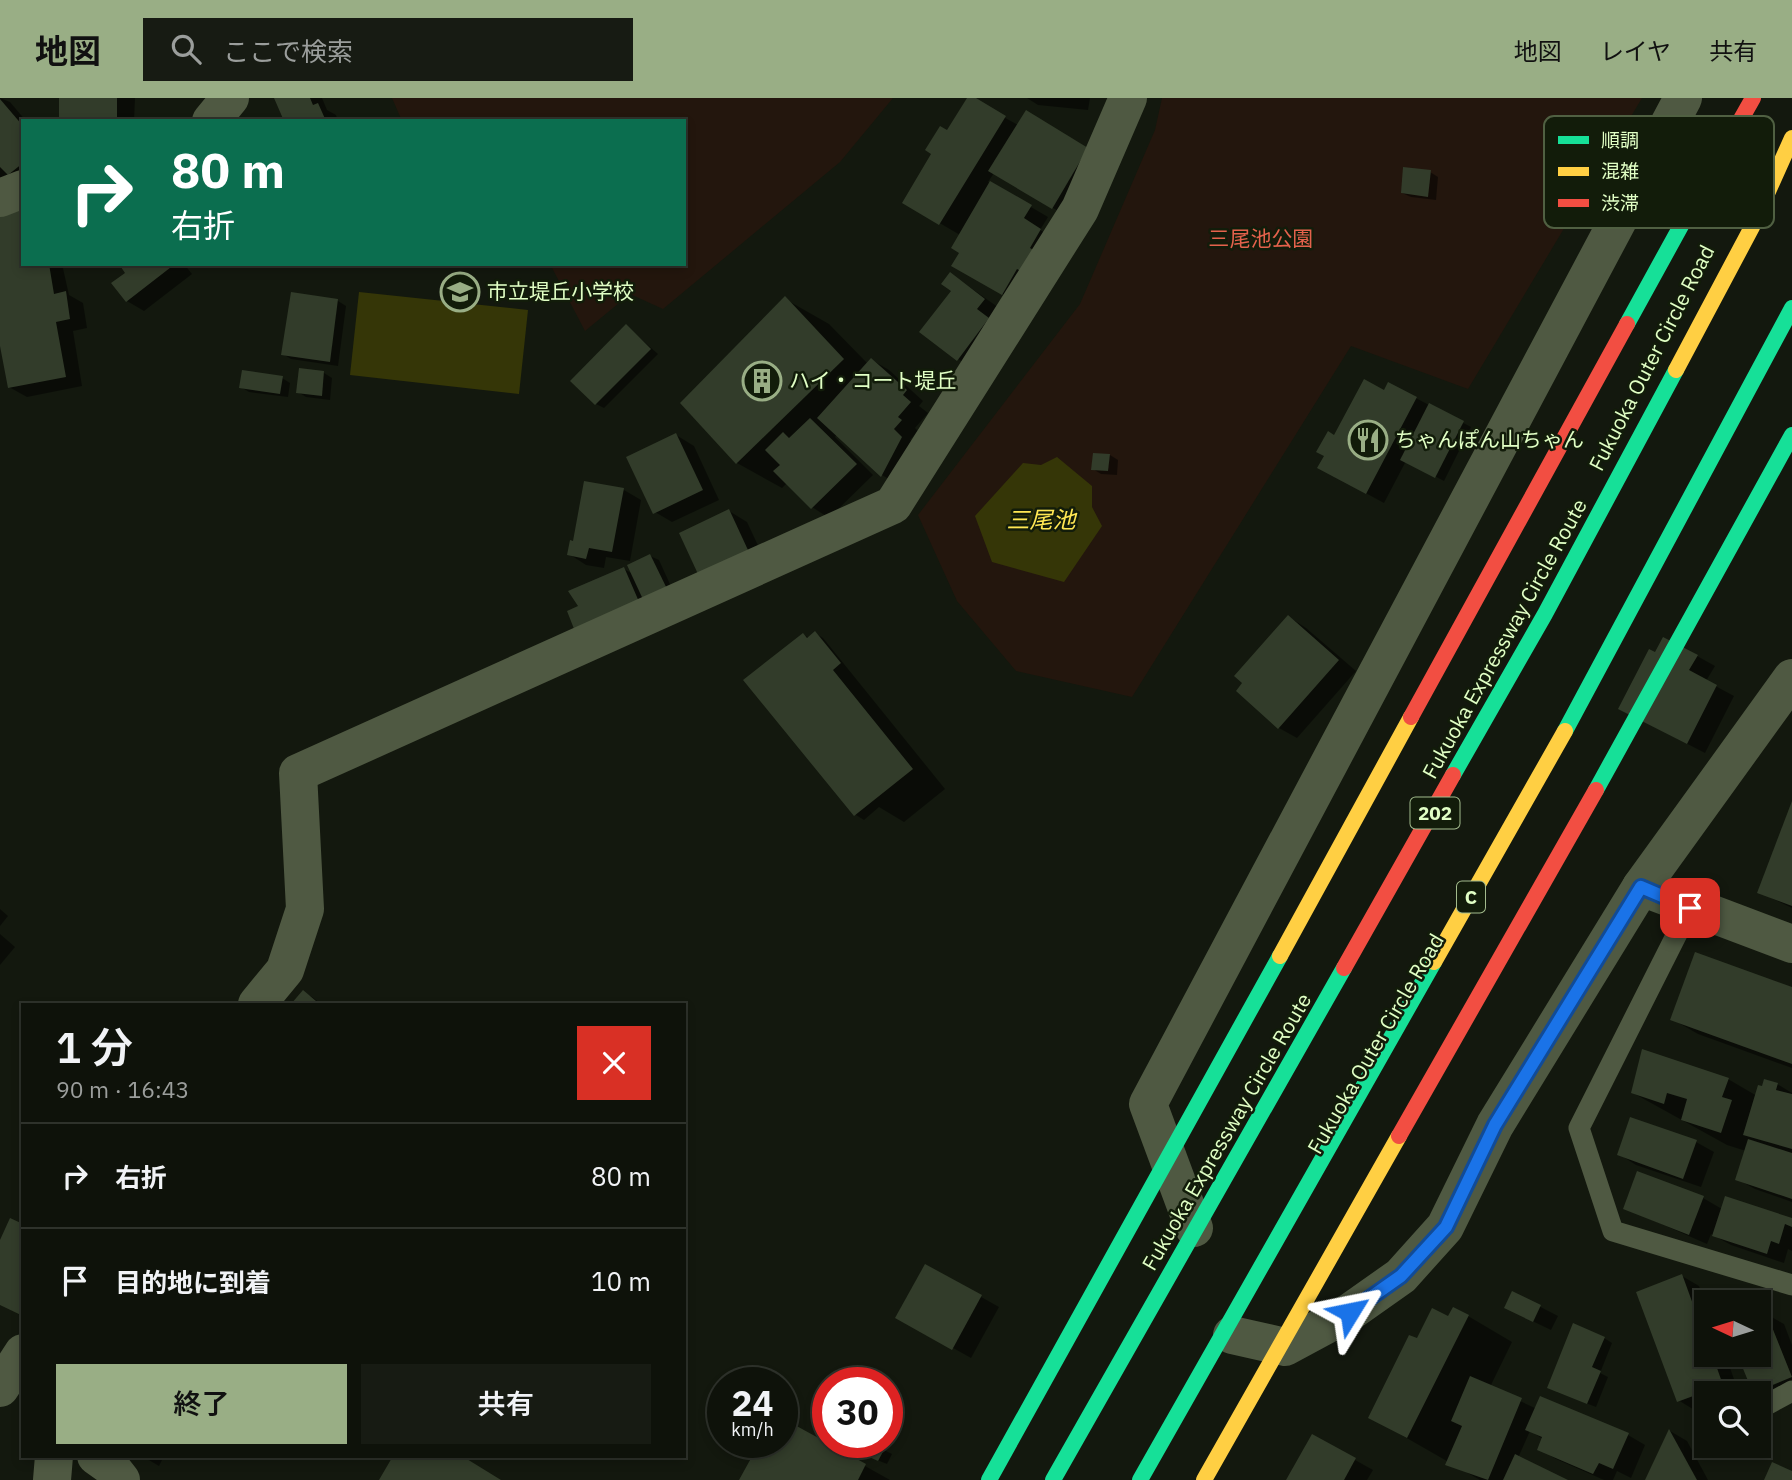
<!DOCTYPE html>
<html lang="ja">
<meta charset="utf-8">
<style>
body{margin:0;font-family:"IBM Plex Sans","Noto Sans JP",sans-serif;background:#171b13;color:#f1f3f6;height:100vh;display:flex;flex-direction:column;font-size:26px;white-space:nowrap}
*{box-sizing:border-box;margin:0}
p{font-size:23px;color:#9b9e9c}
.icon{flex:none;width:38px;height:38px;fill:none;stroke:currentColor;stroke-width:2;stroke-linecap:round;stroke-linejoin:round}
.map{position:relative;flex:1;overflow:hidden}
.side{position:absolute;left:21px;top:905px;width:665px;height:455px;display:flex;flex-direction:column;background:#0e120a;border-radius:0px;box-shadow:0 4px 10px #0003,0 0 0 2px #2e322b}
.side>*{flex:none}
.banner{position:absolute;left:21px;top:21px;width:665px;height:147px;border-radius:0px;box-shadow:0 4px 10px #0003,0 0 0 2px #2e322b;background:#0b6e4f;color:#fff;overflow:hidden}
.needle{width:46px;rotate:274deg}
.buttons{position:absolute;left:1694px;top:1192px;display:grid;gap:14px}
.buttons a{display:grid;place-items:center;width:77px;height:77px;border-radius:0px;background:#0e120a;box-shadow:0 4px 10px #0003,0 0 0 2px #2e322b;font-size:35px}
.speed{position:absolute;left:707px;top:1269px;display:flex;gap:14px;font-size:35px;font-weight:700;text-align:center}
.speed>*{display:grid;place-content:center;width:91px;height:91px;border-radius:50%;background:#0e120a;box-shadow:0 4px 10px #0003,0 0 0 2px #2e322b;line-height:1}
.speed small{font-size:18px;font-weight:400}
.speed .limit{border:10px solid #d22;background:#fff;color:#111}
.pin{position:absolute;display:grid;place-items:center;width:60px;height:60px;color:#fff;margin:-30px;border-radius:14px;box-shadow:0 4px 10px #0006}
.me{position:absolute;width:77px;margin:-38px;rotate:55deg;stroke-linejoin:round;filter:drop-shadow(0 0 5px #0008)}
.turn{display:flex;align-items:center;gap:24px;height:147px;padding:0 35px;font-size:32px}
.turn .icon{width:91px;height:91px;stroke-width:2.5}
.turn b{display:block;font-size:49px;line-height:60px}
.round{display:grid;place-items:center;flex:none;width:74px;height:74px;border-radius:0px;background:#171b13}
.head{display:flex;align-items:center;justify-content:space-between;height:119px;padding:0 35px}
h1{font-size:42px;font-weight:600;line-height:52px}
.action{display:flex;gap:14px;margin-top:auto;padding:14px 35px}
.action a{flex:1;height:80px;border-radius:0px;background:#99ae85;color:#111;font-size:28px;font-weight:600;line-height:80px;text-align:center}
.action a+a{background:#171b13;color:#f1f3f6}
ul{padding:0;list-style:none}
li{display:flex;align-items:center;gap:21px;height:105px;padding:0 35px;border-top:2px solid #2e322b}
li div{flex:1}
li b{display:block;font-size:26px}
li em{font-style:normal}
header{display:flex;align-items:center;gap:42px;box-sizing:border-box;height:98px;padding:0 35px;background:#99ae85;color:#111}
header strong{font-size:33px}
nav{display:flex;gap:38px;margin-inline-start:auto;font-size:24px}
.search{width:490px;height:63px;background:#171b13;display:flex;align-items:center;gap:18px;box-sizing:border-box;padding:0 24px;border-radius:0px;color:#9b9e9c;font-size:26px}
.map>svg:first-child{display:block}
</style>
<header>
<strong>地図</strong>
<div class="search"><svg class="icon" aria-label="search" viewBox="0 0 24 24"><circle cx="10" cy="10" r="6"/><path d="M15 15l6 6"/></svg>ここで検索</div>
<nav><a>地図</a><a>レイヤ</a><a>共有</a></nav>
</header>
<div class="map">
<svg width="1792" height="1382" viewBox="0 0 1792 1382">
<rect width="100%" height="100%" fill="#13180e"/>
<g fill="#23160d">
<path d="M392,0H893L840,64L663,211L630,196L585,233L550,166H684V23H402Z"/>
<path d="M1162,0H1642L1468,291L1351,248L1132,599L1016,573L957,503L918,417L1080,206L1155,32Z"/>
</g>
<g fill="#353607">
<path d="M359,194L528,212L519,296L350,277Z"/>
<path d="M1057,359L1092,388V409L1102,428L1064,484L992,464L975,418L1023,365L1041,367Z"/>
</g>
<g fill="#0007">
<path d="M0,0L10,4L26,23H23V84L0,79Z"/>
<path d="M61,0H135L134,23H61Z"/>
<path d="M276,0H322L327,12L336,17L338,23H286Z"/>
<path d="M969,0L1018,27L1105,62L1070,120L994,75L988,84L1048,119L1040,132L1058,142L1020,206L954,168L962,154L960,137L904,104Z"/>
<path d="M1027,0H1090L1088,12L1038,7Z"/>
<path d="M1430,74L1438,79L1436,102L1411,99L1402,95Z"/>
<path d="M0,119L23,166H62L69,197L83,205L87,230L73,233L82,288L27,299L9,289L0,238Z"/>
<path d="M121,166H184L192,176L144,213L127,203V175Z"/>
<path d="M951,176L1002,212L975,271L958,261Z"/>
<path d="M292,196L338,203L346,208L338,268L291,261L283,256Z"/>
<path d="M785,201L829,226L868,266L872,262L889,272L923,303L919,308L928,315L915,330L918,333L910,342L919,350L899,387L882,377L837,336L835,339L873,377L829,420L812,409L787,385L782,390L737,365L682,306Z"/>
<path d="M626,228L658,256L604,310L596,306Z"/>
<path d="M301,272L324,275L332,280L330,302L306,299L298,294Z"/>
<path d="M282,280L290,285L288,299L249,294L241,289Z"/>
<path d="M1389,286L1471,329L1444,383L1406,363L1384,405L1336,379L1335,339L1385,294Z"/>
<path d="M676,337L694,348L719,402L672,424L655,414Z"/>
<path d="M1095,356L1110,357L1118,362L1117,377L1101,376L1093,371Z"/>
<path d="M624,392L641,402L630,463L606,459L604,470L586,467L569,456L575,445Z"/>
<path d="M729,413L747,424L771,475L723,498Z"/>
<path d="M650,458L659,462L678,504L581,509L624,471L633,476Z"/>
<path d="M1289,519L1306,530L1356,573L1297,640L1279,630L1238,593Z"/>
<path d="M815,535L823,540L945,691L904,724L879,709L864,722L856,717L773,614L804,537L809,540Z"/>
<path d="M1697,558L1715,568L1706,583L1734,598L1705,655L1637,620Z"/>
<path d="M1792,707V810L1759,794Z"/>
<path d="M0,811L8,818L0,828Z"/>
<path d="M0,836L15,849L0,867Z"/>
<path d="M1792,891V970L1698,936L1672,921Z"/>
<path d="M303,894L312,899L321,906H295Z"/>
<path d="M1728,981L1757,998L1777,986L1792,995V1104L1755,1091L1737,1081L1746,1053L1727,1047L1633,995Z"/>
<path d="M1632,1021L1696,1044L1714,1054L1701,1089L1636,1067L1619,1056Z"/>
<path d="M1703,1100L1722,1111L1792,1122V1153L1788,1151L1784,1165L1731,1147L1711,1136L1707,1146L1625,1110Z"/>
<path d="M926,1168L999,1209L971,1260L898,1219Z"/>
<path d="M1682,1178L1699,1188L1706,1207V1256H1725L1739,1295H1706V1309L1696,1313L1678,1302Z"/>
<path d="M1513,1195L1558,1218L1551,1232L1524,1219Z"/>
<path d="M1766,1216L1784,1226L1792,1247V1296L1772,1305L1754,1295L1739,1256H1759V1219Z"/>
<path d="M1468,1218L1512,1244L1490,1289L1537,1311L1628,1337L1645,1347L1631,1380L1617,1373L1613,1382H1604L1556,1361L1539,1351L1543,1341L1530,1333L1518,1360L1564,1382H1480L1370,1319L1418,1243L1449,1221Z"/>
<path d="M1604,1240L1612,1245L1600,1275L1608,1279L1596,1309L1557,1294Z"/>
<path d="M782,1322L865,1368L890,1382H741L762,1344H782Z"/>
<path d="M1670,1333L1687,1343L1708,1382H1647Z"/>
<path d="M1312,1338L1373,1372L1367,1382H1288Z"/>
<path d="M846,1344H872L866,1355Z"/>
<path d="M874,1347L892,1356L887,1366L877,1362Z"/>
<path d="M142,1358H156L162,1362L159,1368Z"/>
</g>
<g fill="#323c2a">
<rect x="59" y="0" width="58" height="23"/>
<path d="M274,0H310L313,7L318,5L326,23H284Z"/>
<path d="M967,0H976L1006,18L939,127L902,105L931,56L925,52L940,28L947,32Z"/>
<path d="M0,1L23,28V65L8,77L0,69Z"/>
<path d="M1026,12L1088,50L1052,111L988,73Z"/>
<path d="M1403,69L1431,72L1428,99L1401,95Z"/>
<path d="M990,83L1032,107L1024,120L1041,131L1030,150L1037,154L1025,175L1017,171L1002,197L951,168L959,155L951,150Z"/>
<path d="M23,108V166H49L54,196L66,193L70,221L56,224L66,279L8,290L0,248V117Z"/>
<path d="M119,166H175L126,204L111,185L125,175Z"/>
<path d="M950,174L985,201L977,211L989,220L957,263L919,234L951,193L941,186Z"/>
<path d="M291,194L338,201L330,264L281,257Z"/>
<path d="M785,198L844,261L736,366L680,305Z"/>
<path d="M626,226L651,251L595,307L570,283Z"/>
<path d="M871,260L907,292L903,297L911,304L898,319L902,322L894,331L902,339L881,379L817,320Z"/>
<path d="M299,270L324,273L322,298L296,295Z"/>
<path d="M242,272L283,278L280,296L239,290Z"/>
<path d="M1364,281L1384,292L1388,284L1417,299L1366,396L1317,370L1324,358L1316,354L1328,333L1334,337Z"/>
<path d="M1429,305L1464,323L1435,380L1400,362Z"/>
<path d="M810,320L857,366L811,411L773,373L780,367L765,352L783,334L789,340Z"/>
<path d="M676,335L703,392L653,416L626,359Z"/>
<path d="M1093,355L1110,356L1108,373L1091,372Z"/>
<path d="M584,383L624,390L612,454L589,450L586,461L567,457L570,442L573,443Z"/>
<path d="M729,411L754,465L704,489L679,435Z"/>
<path d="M650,456L671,499L647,510L627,467Z"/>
<path d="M624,469L643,513L578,541L567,513L578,508L568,493Z"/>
<path d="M1288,517L1339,562L1278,631L1236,593L1242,585L1234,578Z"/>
<path d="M815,533L841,565L833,572L913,671L854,718L743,582L803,535L807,540Z"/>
<path d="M1663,539L1698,557L1689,572L1717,587L1687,646L1618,611L1649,551L1655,554Z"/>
<path d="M1792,703V808L1757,795Z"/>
<path d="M1695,854L1792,889V966L1670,922Z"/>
<path d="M303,892L316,903L313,906H291Z"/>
<path d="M1642,951L1729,980L1722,999L1732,1002L1721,1035L1681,1022L1687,1001L1667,995L1664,1006L1631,995Z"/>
<path d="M1764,981L1778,985L1776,992L1792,996V1051L1743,1037L1758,987L1762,988Z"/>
<path d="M1630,1019L1697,1042L1683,1081L1617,1057Z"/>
<path d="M1748,1041L1792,1055V1101L1735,1082Z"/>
<path d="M1637,1073L1704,1098L1689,1137L1623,1111Z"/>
<path d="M1725,1098L1792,1120V1129L1785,1126L1779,1146L1771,1143L1767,1156L1712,1138Z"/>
<path d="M10,1120L23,1126V1218L0,1207V1142Z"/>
<path d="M925,1166L982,1197L952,1252L895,1220Z"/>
<path d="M1682,1176L1706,1242V1256H1712L1723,1287L1677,1304L1636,1194Z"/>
<path d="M1512,1193L1541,1207L1533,1224L1504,1210Z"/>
<path d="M1453,1209L1469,1217L1407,1340L1368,1320L1409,1237L1417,1240L1432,1210L1448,1218Z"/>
<path d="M1766,1214L1792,1279L1753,1295L1737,1256H1759V1217Z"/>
<path d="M1573,1225L1605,1239L1592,1269L1601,1273L1587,1306L1547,1290Z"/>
<path d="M1470,1278L1522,1300L1488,1382L1445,1367L1462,1328L1451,1323Z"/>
<path d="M1540,1298L1629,1335L1613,1371L1599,1365L1593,1376L1537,1352L1542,1339L1525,1332Z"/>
<path d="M782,1320L866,1366L858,1382H739L760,1344H782Z"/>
<path d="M1669,1331L1697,1382H1645Z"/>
<path d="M1312,1336L1356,1360L1344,1382H1286Z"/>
<path d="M873,1344L885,1350L878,1363L867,1358Z"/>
<path d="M1515,1356L1568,1382H1503Z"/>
<path d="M393,1358H462L501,1382H379Z"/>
<path d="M1772,1364L1792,1373V1382H1764Z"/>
</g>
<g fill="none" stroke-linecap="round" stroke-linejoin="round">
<g stroke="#4f5942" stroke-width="21">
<path d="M1690,810L1579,1030L1613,1133L1792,1187"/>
<path d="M1759,1311L1792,1293"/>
<path d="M1703,1341L1706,1339"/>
</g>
<g stroke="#4f5942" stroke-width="38">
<path d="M211,23L230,0"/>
<path d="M0,100L23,91"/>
<path d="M1641,789L1792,846"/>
<path d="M257,906L285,872L305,811L298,675L893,407L1080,111L1128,0"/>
<path d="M1194,1130L1148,1006L1683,0"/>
<path d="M1232,1237L1285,1249L1350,1214L1401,1178L1445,1129L1495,1027L1641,789L1792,580"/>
<path d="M0,1290L23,1255"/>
<path d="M96,1358L110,1368L121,1382"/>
<path d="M52,1382L54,1358"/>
</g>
<g stroke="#16e098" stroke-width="16">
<path d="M1565,633L1792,210"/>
<path d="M1140,1382L1434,864"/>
</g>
<path stroke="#ffcf43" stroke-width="16" d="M1434,864L1565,633"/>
<path stroke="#f24e42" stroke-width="16" d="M1693,106L1753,0"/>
<g stroke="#16e098" stroke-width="16">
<path d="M1627,226L1693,106"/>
<path d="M1453,677L1545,516L1676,272"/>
<path d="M1596,692L1792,337"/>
<path d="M989,1382L1280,858"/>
<path d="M1053,1382L1344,870"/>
</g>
<g stroke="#ffcf43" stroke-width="16">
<path d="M1676,272L1752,129L1792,40"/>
<path d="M1280,858L1411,619"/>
<path d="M1204,1382L1399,1038"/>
</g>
<g stroke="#f24e42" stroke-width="16">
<path d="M1411,619L1627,226"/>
<path d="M1344,870L1453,677"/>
<path d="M1399,1038L1596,692"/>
</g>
</g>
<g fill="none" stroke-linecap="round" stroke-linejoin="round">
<defs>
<path id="route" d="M1350,1214L1401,1178L1446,1129L1495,1027L1641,789L1690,810"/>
</defs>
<use href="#route" stroke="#114b97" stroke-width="18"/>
<use href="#route" stroke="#1a73e8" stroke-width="12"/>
</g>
<defs>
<symbol id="school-ring" viewBox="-11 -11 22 22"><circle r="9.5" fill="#121c0a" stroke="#99ae85" stroke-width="1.5"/><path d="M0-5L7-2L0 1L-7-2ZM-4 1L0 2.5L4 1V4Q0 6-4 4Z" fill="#99ae85"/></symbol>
<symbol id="building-ring" viewBox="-11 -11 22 22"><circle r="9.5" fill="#121c0a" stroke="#99ae85" stroke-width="1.5"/><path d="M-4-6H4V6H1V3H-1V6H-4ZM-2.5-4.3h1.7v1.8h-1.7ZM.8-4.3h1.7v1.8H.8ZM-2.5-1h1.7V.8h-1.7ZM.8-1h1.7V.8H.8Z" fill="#99ae85"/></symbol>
<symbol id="restaurant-ring" viewBox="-11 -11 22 22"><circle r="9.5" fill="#121c0a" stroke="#99ae85" stroke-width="1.5"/><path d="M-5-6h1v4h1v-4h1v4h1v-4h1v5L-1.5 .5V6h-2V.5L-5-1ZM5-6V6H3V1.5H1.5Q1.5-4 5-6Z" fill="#99ae85"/></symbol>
</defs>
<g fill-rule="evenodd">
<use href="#school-ring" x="438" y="172" width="44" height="44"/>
<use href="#building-ring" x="740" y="261" width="44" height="44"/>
<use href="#restaurant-ring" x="1346" y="320" width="44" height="44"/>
</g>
<g text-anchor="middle" stroke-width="5" stroke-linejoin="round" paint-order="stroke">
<g fill="#121c0a" stroke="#a3bb8d" stroke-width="2">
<rect x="1410.5" y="699.5" width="49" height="31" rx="5"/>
<rect x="1457" y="783.5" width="28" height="31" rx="5"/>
</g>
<g font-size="19" font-weight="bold" fill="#e1ffc5">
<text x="1435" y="722">202</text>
<text x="1471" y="806">C</text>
</g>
<g font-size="21" fill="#e4624c" stroke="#121c0a">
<text x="1261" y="148">三尾池公園</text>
</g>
<g font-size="21" fill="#e1ffc5" stroke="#121c0a" text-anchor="start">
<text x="487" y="201">市立堤丘小学校</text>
<text x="789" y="290">ハイ・コート堤丘</text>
<text x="1395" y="349">ちゃんぽん山ちゃん</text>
</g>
<g font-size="21" fill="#e1ffc5" stroke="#121c0a">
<text transform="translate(1652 260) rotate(-63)" y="7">Fukuoka Outer Circle Road</text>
<text transform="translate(1505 541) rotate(-61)" y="7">Fukuoka Expressway Circle Route</text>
<text transform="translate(1376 946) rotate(-60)" y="7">Fukuoka Outer Circle Road</text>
<text transform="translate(1227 1034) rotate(-60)" y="7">Fukuoka Expressway Circle Route</text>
</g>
<g font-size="23" font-style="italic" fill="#ffe753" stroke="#121c0a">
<text x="1041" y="430">三尾池</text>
</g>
</g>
<rect x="1544" y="18" width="230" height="112" rx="10" fill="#121c0a" stroke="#506042" stroke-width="2"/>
<rect x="1558" y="38" width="31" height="8" fill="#16e098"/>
<rect x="1558" y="69" width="31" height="9" fill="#ffcf43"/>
<rect x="1558" y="101" width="31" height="8" fill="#f24e42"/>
<g font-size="19" fill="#e1ffc5">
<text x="1601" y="49">順調</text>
<text x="1601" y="80">混雑</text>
<text x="1601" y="112">渋滞</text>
</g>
</svg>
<div class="buttons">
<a><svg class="needle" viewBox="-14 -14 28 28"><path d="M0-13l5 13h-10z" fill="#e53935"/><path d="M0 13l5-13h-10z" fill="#9b9e9c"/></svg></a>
<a><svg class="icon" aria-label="search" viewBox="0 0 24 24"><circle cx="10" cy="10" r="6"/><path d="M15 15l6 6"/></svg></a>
</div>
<div class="speed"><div>24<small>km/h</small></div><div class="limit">30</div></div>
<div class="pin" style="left:1690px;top:810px;background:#d93025"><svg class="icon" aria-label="arrive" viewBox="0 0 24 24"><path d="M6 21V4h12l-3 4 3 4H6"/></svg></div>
<svg class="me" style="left:1350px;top:1214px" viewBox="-20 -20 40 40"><path d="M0-17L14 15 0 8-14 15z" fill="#1a73e8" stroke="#fff" stroke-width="4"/></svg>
<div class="banner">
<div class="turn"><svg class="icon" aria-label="right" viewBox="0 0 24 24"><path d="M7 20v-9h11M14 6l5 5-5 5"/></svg><div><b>80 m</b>右折</div></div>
</div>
<section class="side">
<div class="head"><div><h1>1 分</h1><p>90 m · 16:43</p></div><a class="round" style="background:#d93025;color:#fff"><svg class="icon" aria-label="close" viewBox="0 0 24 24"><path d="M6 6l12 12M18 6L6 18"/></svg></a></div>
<ul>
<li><svg class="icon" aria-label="right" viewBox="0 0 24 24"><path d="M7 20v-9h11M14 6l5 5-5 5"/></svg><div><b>右折</b></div><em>80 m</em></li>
<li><svg class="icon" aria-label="arrive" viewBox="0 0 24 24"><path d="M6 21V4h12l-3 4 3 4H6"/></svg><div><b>目的地に到着</b></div><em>10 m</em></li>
</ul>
<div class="action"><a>終了</a><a>共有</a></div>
</section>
</div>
